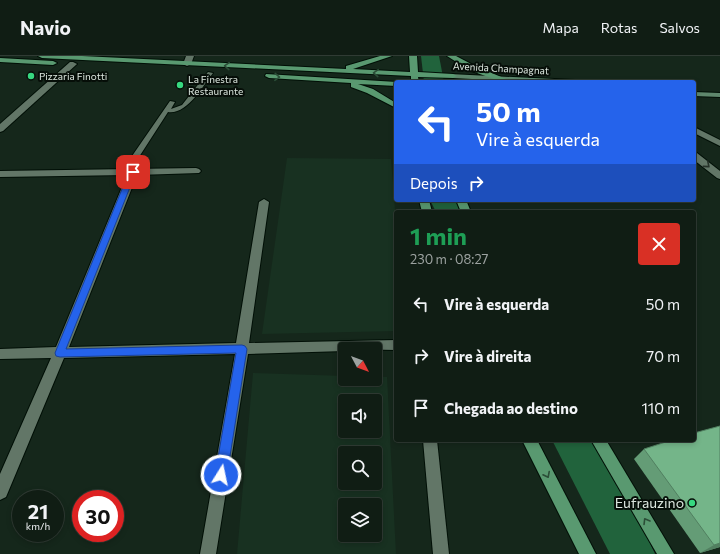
<!DOCTYPE html>
<html lang="pt">
<meta charset="utf-8">
<style>
body{margin:0;font-family:Commissioner,sans-serif;background:#1e2a22;color:#f1f3f6;height:100vh;display:flex;flex-direction:column;font-size:15px;white-space:nowrap}
*{box-sizing:border-box;margin:0}
p{font-size:13px;color:#9ca2a0}
.icon{flex:none;width:22px;height:22px;fill:none;stroke:currentColor;stroke-width:2;stroke-linecap:round;stroke-linejoin:round}
.map{position:relative;flex:1;overflow:hidden}
.side{position:absolute;left:394px;top:154px;width:302px;height:232px;display:flex;flex-direction:column;background:#101d14;border-radius:4px;box-shadow:0 2px 6px #0003,0 0 0 1px #303b34}
.side>*{flex:none}
.guide{position:absolute;left:394px;top:24px;width:302px;height:122px;border-radius:4px;box-shadow:0 2px 6px #0003,0 0 0 1px #303b34;background:#2563eb;color:#fff;overflow:hidden}
.needle{width:26px;rotate:131deg}
.fabs{position:absolute;left:338px;top:286px;display:grid;gap:8px}
.fabs a{display:grid;place-items:center;width:44px;height:44px;border-radius:4px;background:#101d14;box-shadow:0 2px 6px #0003,0 0 0 1px #303b34;font-size:20px}
.speed{position:absolute;left:12px;top:434px;display:flex;gap:8px;font-size:20px;font-weight:700;text-align:center}
.speed>*{display:grid;place-content:center;width:52px;height:52px;border-radius:50%;background:#101d14;box-shadow:0 2px 6px #0003,0 0 0 1px #303b34;line-height:1}
.speed small{font-size:10px;font-weight:400}
.speed .limit{border:6px solid #d22;background:#fff;color:#111}
.pin{position:absolute;display:grid;place-items:center;width:34px;height:34px;color:#fff;margin:-17px;border-radius:8px;box-shadow:0 2px 6px #0006}
.me{position:absolute;width:44px;margin:-22px;rotate:10deg;stroke-linejoin:round;filter:drop-shadow(0 0 3px #0008)}
.turn{display:flex;align-items:center;gap:14px;height:84px;padding:0 16px;font-size:18px}
.turn .icon{width:52px;height:52px;stroke-width:2.5}
.turn b{display:block;font-size:28px;line-height:34px}
.then{display:flex;align-items:center;height:38px;padding:0 16px;background:#0003;gap:8px;font-size:15px}
.round{display:grid;place-items:center;flex:none;width:42px;height:42px;border-radius:4px;background:#1e2a22}
.headline{display:flex;align-items:center;justify-content:space-between;height:68px;padding:0 16px}
h1{font-size:24px;font-weight:700;line-height:30px;color:#1e9e55}
ul{padding:0;list-style:none}
li{display:flex;align-items:center;gap:12px;height:52px;padding:0 16px}
li div{flex:1}
li b{display:block;font-size:15px}
li em{font-style:normal}
header{display:flex;align-items:center;gap:24px;box-sizing:border-box;height:56px;padding:0 20px;background:#101d14;border-bottom:1px solid #303b34}
header strong{font-size:19px}
nav{display:flex;gap:22px;margin-inline-start:auto;font-size:14px}
.map>svg:first-child{display:block}
</style>
<header>
<strong>Navio</strong>
<nav><a>Mapa</a><a>Rotas</a><a>Salvos</a></nav>
</header>
<div class="map">
<svg width="720" height="498" viewBox="0 0 720 498">
<rect width="100%" height="100%" fill="#15271b"/>
<g fill="#183121" fill-rule="evenodd">
<path d="M287,102L391,103L396,167V275L262,278Z"/>
<path d="M253,317L345,320V323H375V321H387L396,498H237ZM345,345H375V375H345ZM345,397H375V427H345ZM345,449H375V479H345Z"/>
</g>
<g fill="none" stroke-linecap="round" stroke-linejoin="round">
<g fill="#21633c" fill-rule="evenodd">
<path d="M421,0H439L444,26H424Z"/>
<path d="M430,144H456L462,156H436Z"/>
<path d="M552,384H591L648,483L655,498H610Z"/>
</g>
<defs>
<path id="lane" d="M208,16L213,17C203,30 187,59 168,56L128,118H122L121,116L170,45L175,46L171,53L182,49Z"/>
<g id="street">
<path d="M186,0H194L191,8L187,10L183,8Z"/>
<path d="M70,6H73L77,8L3,75L0,76V68Z"/>
<path d="M694,71L720,84V90L694,77Z"/>
<path d="M694,96L697,97L720,115V123L717,122L694,104Z"/>
<path d="M196,112L199,113L201,115L199,117L137,119L69,291L236,287L259,146L264,143L269,146L249,287L396,284V294L345,293V295L248,298L216,498H200L235,298L64,302L6,441L0,444V418L51,302L0,303V293L56,291L127,119L0,121V115Z"/>
<path d="M423,384H437L449,498H433Z"/>
</g>
<g id="secondary">
<path d="M450,18L575,24L579,26H528L453,22L449,20Z"/>
<path d="M694,36L720,37V41L694,40Z"/>
</g>
<g id="primary">
<path d="M38,0H82L346,13V10L380,0H392L353,13L410,16L409,0H417L418,16L453,18L457,20L453,22L418,21L419,26H411V20L42,2Z"/>
<path d="M447,0H456L475,10L506,23L502,25H499L469,14Z"/>
<path d="M0,2L53,5L57,7L53,9L0,6Z"/>
<path d="M266,18L397,26H396V30L358,28L373,33L396,47V52L367,37L351,31V27L269,22L265,20Z"/>
<path d="M419,144H429L432,156H422Z"/>
<path d="M456,144H466L471,156H461Z"/>
<path d="M522,384H537L596,498H579Z"/>
<path d="M591,384H606L674,498H657Z"/>
</g>
</defs>
<use href="#lane" stroke="#010f06" stroke-width="2"/>
<use href="#street" stroke="#010f06" stroke-width="2"/>
<use href="#secondary" stroke="#010f06" stroke-width="2"/>
<use href="#primary" stroke="#010f06" stroke-width="2"/>
<use href="#lane" fill="#627667" fill-rule="evenodd"/>
<use href="#street" fill="#627667" fill-rule="evenodd"/>
<use href="#secondary" fill="#5e876c" fill-rule="evenodd"/>
<use href="#primary" fill="#599970" fill-rule="evenodd"/>
</g>
<path fill="#649c76" d="M720,370V491L700,497L634,403L644,393Z"/>
<path fill="#517f60" d="M720,487V491L700,497L714,489Z"/>
<path fill="#74b589" stroke="#517f60" d="M720,370V487L714,489L644,393L672,384H694V377Z"/>
<defs><path id="oneway-chevron" d="M-2-3.5L2.5 0L-2 3.5" fill="none" stroke-width="1.6" stroke-linecap="round" stroke-linejoin="round"/></defs>
<g stroke="#2b4d37">
<use href="#oneway-chevron" transform="translate(227 10) rotate(-178)"/>
<use href="#oneway-chevron" transform="translate(376 17) rotate(-177)"/>
<use href="#oneway-chevron" transform="translate(277 21) rotate(3)"/>
<use href="#oneway-chevron" transform="translate(547 419) rotate(63)"/>
<use href="#oneway-chevron" transform="translate(646 465) rotate(-121)"/>
</g>
<use stroke="#263229" href="#oneway-chevron" transform="translate(707 109) rotate(40)"/>
<path fill="#2563eb" stroke="#184099" d="M133,113L136,116L66,293L242,289L245,290L247,293L227,419L225,423L221,425L217,423L215,419L236,297L60,301L56,300L55,297L129,116Z"/>
<g fill="#37d880" stroke="#060e08" stroke-width="1.5">
<circle cx="31" cy="20" r="4"/>
<circle cx="180" cy="29" r="4"/>
<circle cx="692" cy="447" r="4"/>
</g>
<g text-anchor="middle" stroke-width="4" stroke-linejoin="round" paint-order="stroke">
<g font-size="10" fill="#dce7df" stroke="#060e08">
<text transform="translate(501 12) rotate(3)" y="4">Avenida Champagnat</text>
</g>
<g font-size="10" fill="#dce7df" stroke="#060e08" text-anchor="start">
<text x="39" y="24">Pizzaria Finotti</text>
<text x="188" y="27">La Finestra<tspan x="188" dy="12">Restaurante</tspan></text>
</g>
<g font-size="14" fill="#dce7df" stroke="#060e08" text-anchor="end">
<text x="684" y="452">Eufrauzino</text>
</g>
</g>
</svg>
<div class="fabs">
<a><svg class="needle" viewBox="-14 -14 28 28"><path d="M0-13l5 13h-10z" fill="#e53935"/><path d="M0 13l5-13h-10z" fill="#9ca2a0"/></svg></a>
<a><svg class="icon" aria-label="sound" viewBox="0 0 24 24"><path d="M4 9h4l5-4v14l-5-4H4zM17 9q2 3 0 6"/></svg></a>
<a><svg class="icon" aria-label="search" viewBox="0 0 24 24"><circle cx="10" cy="10" r="6"/><path d="M15 15l6 6"/></svg></a>
<a><svg class="icon" aria-label="layers" viewBox="0 0 24 24"><path d="M12 4l9 5-9 5-9-5zM3 14l9 5 9-5"/></svg></a>
</div>
<div class="speed"><div>21<small>km/h</small></div><div class="limit">30</div></div>
<div class="pin" style="left:133px;top:116px;background:#d93025"><svg class="icon" aria-label="arrive" viewBox="0 0 24 24"><path d="M6 21V4h12l-3 4 3 4H6"/></svg></div>
<svg class="me" style="left:221px;top:419px" viewBox="-20 -20 40 40"><circle r="17" fill="#2563eb" stroke="#fff" stroke-width="3"/><path d="M0-11L8 9 0 5-8 9z" fill="#fff"/></svg>
<div class="guide">
<div class="turn"><svg class="icon" aria-label="left" viewBox="0 0 24 24"><path d="M17 20v-9H6M10 6l-5 5 5 5"/></svg><div><b>50 m</b>Vire à esquerda</div></div>
<div class="then">Depois<svg class="icon" aria-label="right" viewBox="0 0 24 24"><path d="M7 20v-9h11M14 6l5 5-5 5"/></svg></div>
</div>
<section class="side">
<div class="headline"><div><h1>1 min</h1><p>230 m · 08:27</p></div><a class="round" style="background:#d93025;color:#fff"><svg class="icon" aria-label="close" viewBox="0 0 24 24"><path d="M6 6l12 12M18 6L6 18"/></svg></a></div>
<ul>
<li><svg class="icon" aria-label="left" viewBox="0 0 24 24"><path d="M17 20v-9H6M10 6l-5 5 5 5"/></svg><div><b>Vire à esquerda</b></div><em>50 m</em></li>
<li><svg class="icon" aria-label="right" viewBox="0 0 24 24"><path d="M7 20v-9h11M14 6l5 5-5 5"/></svg><div><b>Vire à direita</b></div><em>70 m</em></li>
<li><svg class="icon" aria-label="arrive" viewBox="0 0 24 24"><path d="M6 21V4h12l-3 4 3 4H6"/></svg><div><b>Chegada ao destino</b></div><em>110 m</em></li>
</ul>
</section>
</div>
